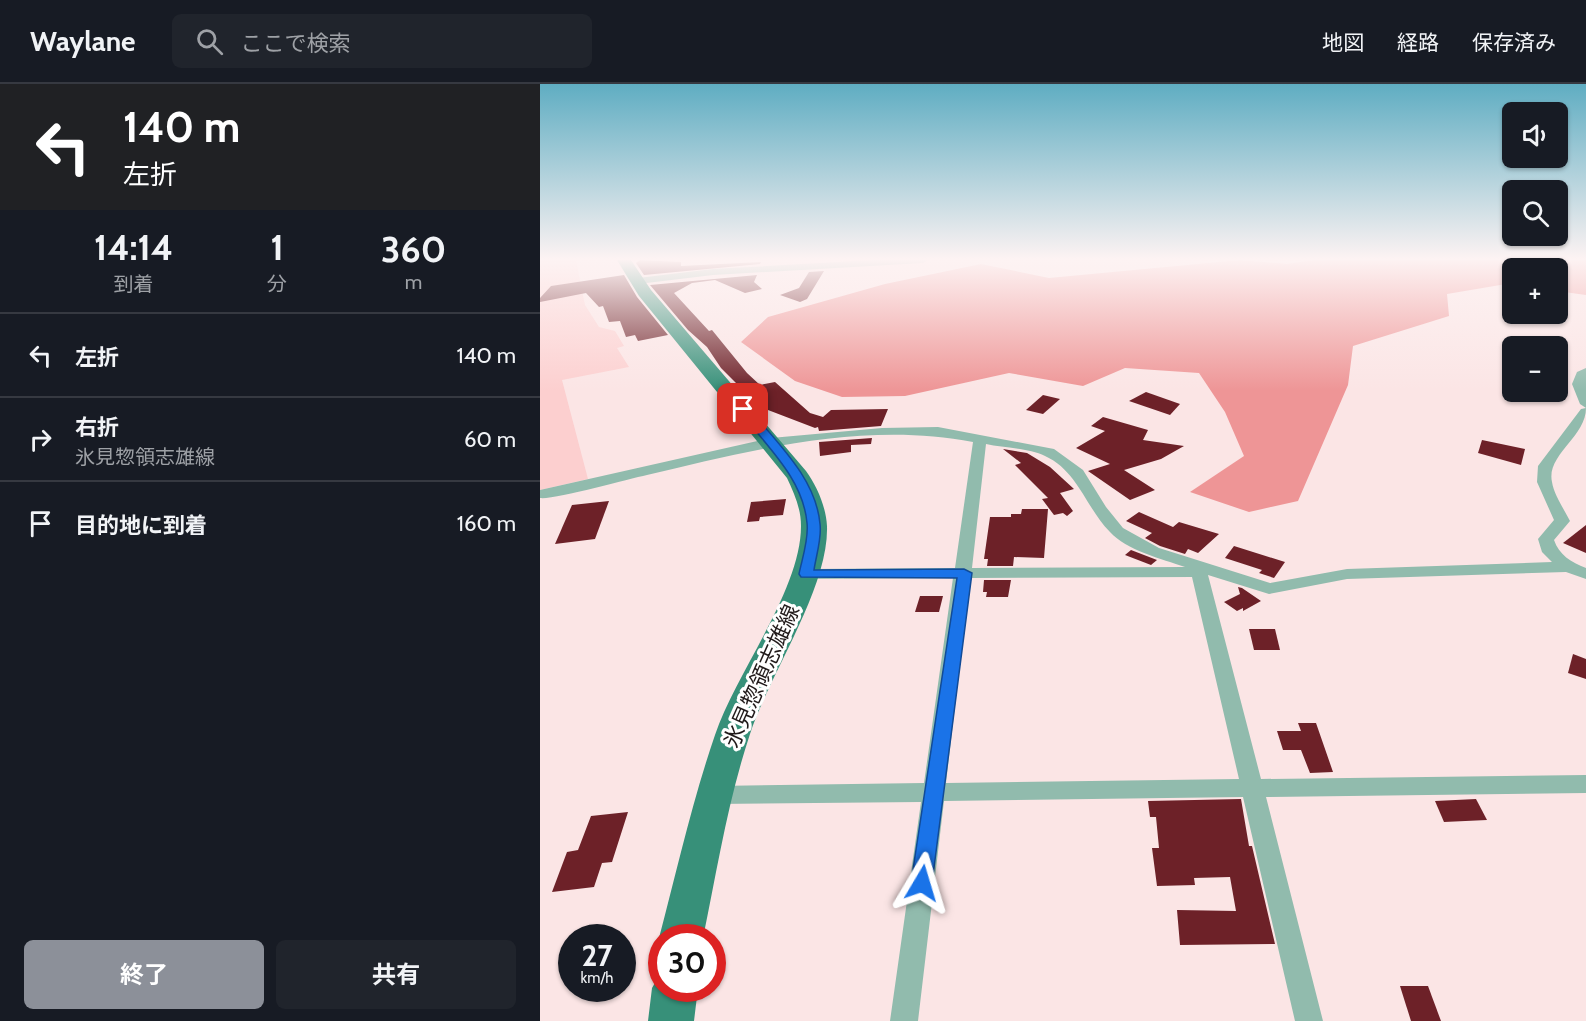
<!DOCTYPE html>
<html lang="ja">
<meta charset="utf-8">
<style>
body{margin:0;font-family:Cabin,"Noto Sans JP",sans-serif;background:#20242c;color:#f1f3f6;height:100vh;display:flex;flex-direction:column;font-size:22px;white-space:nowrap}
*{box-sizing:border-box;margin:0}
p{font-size:20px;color:#9ea1a6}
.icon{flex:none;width:33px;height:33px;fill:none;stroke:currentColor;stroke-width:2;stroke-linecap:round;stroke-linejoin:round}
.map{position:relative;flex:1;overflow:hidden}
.details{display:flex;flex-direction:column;background:#171b24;width:540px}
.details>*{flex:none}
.top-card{background:#202124;color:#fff;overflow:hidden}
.tools{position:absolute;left:962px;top:18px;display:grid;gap:12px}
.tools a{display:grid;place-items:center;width:66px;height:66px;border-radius:9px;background:#171b24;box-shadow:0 2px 4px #0004;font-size:30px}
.speed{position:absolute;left:18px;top:840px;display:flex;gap:12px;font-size:30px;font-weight:700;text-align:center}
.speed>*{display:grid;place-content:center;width:78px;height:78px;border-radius:50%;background:#171b24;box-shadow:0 2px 4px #0004;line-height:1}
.speed small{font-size:15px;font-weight:400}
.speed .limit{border:9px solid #d22;background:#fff;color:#111}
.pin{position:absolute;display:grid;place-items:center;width:51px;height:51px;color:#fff;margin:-26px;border-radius:12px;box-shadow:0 3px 9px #0006}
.me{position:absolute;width:66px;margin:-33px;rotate:7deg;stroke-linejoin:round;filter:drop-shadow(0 0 4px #0008)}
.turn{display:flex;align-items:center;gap:21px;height:126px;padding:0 24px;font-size:27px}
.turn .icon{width:78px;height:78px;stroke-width:2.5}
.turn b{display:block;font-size:42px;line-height:51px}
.eta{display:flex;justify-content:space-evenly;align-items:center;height:102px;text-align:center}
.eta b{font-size:36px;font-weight:700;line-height:42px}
.action{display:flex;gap:12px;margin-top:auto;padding:12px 24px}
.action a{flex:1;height:69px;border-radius:9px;background:#8c9099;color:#fff;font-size:24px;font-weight:700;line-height:69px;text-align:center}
.action a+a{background:#20242c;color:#f1f3f6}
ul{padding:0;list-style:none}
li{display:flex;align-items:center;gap:18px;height:84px;padding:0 24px;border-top:2px solid #363941}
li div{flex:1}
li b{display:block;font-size:22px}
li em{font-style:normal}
header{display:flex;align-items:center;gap:36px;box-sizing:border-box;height:84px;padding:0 30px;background:#171b24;border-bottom:2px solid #363941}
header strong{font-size:28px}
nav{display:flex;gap:33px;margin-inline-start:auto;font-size:21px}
.search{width:420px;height:54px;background:#20242c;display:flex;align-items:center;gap:15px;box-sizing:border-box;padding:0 21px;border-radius:9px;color:#9ea1a6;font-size:22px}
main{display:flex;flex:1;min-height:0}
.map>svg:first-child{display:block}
</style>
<header>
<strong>Waylane</strong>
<div class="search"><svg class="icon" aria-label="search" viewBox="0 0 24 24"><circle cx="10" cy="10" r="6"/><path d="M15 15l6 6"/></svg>ここで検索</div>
<nav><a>地図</a><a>経路</a><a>保存済み</a></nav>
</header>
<main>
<section class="details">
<div class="top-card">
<div class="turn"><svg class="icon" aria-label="left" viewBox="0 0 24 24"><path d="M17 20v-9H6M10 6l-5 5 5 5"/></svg><div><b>140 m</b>左折</div></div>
</div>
<div class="eta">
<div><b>14:14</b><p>到着</p></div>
<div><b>1</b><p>分</p></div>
<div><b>360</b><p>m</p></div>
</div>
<ul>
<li><svg class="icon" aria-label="left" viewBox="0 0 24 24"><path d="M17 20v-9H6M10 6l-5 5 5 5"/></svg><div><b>左折</b></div><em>140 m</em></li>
<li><svg class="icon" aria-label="right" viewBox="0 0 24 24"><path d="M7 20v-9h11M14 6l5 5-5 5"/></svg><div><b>右折</b><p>氷見惣領志雄線</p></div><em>60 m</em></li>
<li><svg class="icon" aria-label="arrive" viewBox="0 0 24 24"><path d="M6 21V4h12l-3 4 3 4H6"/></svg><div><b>目的地に到着</b></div><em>160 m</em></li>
</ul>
<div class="action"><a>終了</a><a>共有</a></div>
</section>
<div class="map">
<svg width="1046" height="937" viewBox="0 0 1046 937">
<rect width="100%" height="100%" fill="#fbe5e5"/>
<path fill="#fccfcf" d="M0,176H36L45,221L59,243L75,247L84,262L77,264L89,283L22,296L48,395L0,406Z"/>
<path fill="#ee9596" d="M700,176L747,180L774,176H1046V211L1017,207V184H972V199L907,210L909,232L813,262L808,301L758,417L709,428L650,408L704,372L685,328L659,289L585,284L543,302L469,289L365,312L302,313L255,297L201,258L228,233L345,200L441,180L509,194Z"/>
<g fill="#6d2128">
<path d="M100,176L141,178V182L221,178L220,180L104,191L96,179Z"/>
<path d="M284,187L267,215L260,218L240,211L259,204L269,188Z"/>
<path d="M84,191L97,213L128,251L98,257L95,251L86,253L80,237L69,238L63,222L59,223L46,209L0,218V214L11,202Z"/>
<path d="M217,191L214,198L222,205L205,209L175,196L152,199L134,209L169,247L172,246L207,289L220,301L235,298L270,329L283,333L291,326L348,325L341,342L279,347L278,343L275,344L228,326L201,307L203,306L181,284L167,263L148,246L110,201Z"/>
<path d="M606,308L640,320L630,331L589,317Z"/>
<path d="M503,311L520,315L503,330L486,326Z"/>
<path d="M563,333L608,346L603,356L644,362L621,375L584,386L615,406L590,416L548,387L570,380L536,364L565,347L551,342Z"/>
<path d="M332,354L331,360L311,361V368L280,372L279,358Z"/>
<path d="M942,356L985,365L981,381L938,369Z"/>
<path d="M463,365L487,369L510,383L534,405L520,409L533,427L527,432L523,429L514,431L502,415L508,414L475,381L481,379Z"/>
<path d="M246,415L243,431L220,433L219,437L207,438L211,418Z"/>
<path d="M69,417L55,455L15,460L32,421Z"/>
<path d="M482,425H508L504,474L474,473L473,482H447L448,475H444L450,433H471V430H481Z"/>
<path d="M599,428L633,443L639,438L679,450L658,469L648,465L645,470L620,462L605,454L612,449L586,437Z"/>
<path d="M1046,441V469L1023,459Z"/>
<path d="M694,462L745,478L734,494L719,489L722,486L685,474Z"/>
<path d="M591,466L617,476L611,481L585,471Z"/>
<path d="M444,496H471L468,513H446L447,508H443Z"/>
<path d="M698,503L702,504L721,517L703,527V524L697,527L684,518L700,510Z"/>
<path d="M380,512H403L399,528H375Z"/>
<path d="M709,545H735L740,566H714Z"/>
<path d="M1033,570L1046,575V595L1028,589Z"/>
<path d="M758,639H776L793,688L770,689L761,666H743L737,647H761Z"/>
<path d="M701,715L709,762H712L735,860L640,861L637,826L696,827L690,793L654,794L655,801L617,802L612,764H619L616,733H610L608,717Z"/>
<path d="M936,715L947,736L904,738L895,717Z"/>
<path d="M88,728L72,778L62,779L54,803L12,808L27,768L38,766L51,732Z"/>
<path d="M860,902H888L901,937H871Z"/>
</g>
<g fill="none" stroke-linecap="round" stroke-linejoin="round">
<g fill="#91bbad" fill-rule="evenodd">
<path d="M333,176H387L383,179L173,191L98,200L93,197L98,194L173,185Z"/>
<path d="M1046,284V324L1040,320L1032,300L1037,288Z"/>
<path d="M1046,324C1046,353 1006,371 1012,398C1014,411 1024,425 1030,437L1014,456C1019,471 1031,478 1046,484V495L1026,488L807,495L729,510L668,491L721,695L1046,691V709L726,713L783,937H755L703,713L404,717L378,937H350L381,718L174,720L166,717L163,711L166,705L174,702L384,699L413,494L266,495L257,490L266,485L415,484L433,358C324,337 212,366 107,391C88,395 14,416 0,414V406L231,354L342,344L398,343L514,365L543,386L566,423L583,444L619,464L730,499L807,485L1012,478L1002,468L998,455L1014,436L997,398L998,382L1041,325ZM446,360C464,364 489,364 505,372C538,387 546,424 570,448C586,466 622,475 645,483L432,484ZM652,493L699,695L406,699L430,494Z"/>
</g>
<g fill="#379079" fill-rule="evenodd">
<path d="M77,176H91L111,206L266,387C277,402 286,423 287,442C289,504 230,589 210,650C188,716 177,786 163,854H122V859L119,854C137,786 152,718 175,651C196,589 261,506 261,442C261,424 254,409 247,394L99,212Z"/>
<path d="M122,887V904H158L154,937H108L112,904Z"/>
</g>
</g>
<linearGradient id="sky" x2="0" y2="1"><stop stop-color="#5fadc2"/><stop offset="0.57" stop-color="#fdf3f3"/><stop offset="1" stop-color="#fdf3f3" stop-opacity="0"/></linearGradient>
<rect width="1046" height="307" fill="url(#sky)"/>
<path fill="#1a73e8" stroke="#114b97" stroke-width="1.5" d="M203,321L207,322C235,357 276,393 280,440C282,454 276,472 274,486L424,485L432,489L392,799L389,806L382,809L374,806L371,799L417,494L261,493L259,490C262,475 269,455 267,439C263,393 224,360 198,325Z"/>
<g text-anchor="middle" stroke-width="6" stroke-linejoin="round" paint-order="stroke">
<g font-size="22" fill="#211a1a" stroke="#fff">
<text transform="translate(221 592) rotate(-66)" y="8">氷見惣領志雄線</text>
</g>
</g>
</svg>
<div class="tools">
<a><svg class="icon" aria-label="sound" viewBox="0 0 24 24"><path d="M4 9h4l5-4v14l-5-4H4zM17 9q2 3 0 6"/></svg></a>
<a><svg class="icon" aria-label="search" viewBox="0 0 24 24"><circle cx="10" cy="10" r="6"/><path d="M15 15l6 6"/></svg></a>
<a>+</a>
<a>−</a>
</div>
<div class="speed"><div>27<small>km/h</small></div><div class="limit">30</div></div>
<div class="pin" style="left:203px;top:325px;background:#d93025"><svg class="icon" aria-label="arrive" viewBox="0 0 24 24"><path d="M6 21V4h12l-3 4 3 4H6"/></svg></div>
<svg class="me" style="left:382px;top:799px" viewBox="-20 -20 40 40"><path d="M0-17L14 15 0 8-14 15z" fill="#1a73e8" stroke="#fff" stroke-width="4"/></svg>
</div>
</main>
